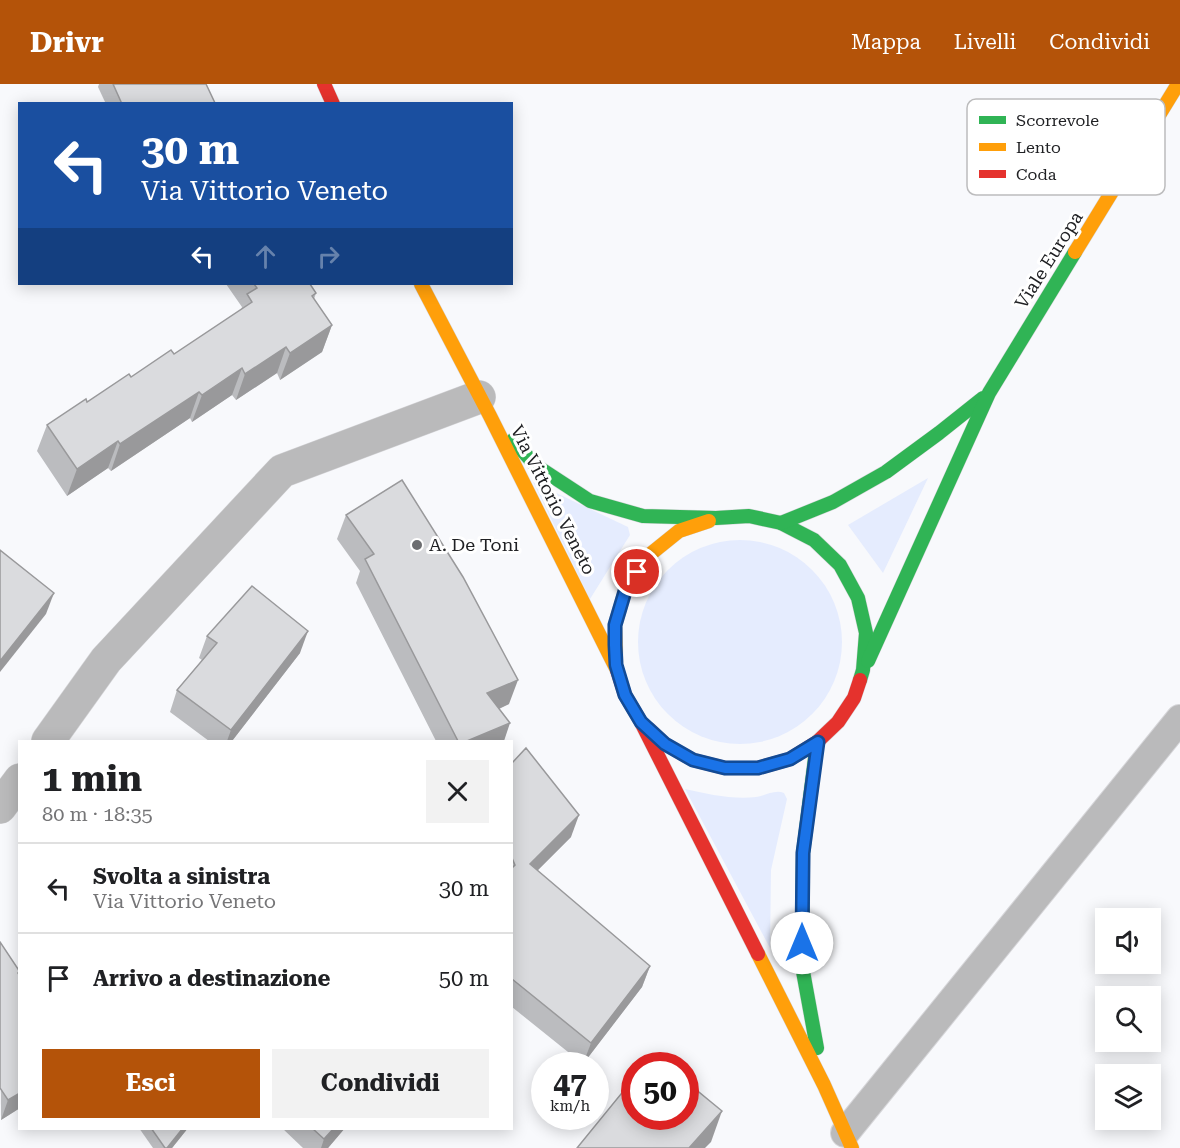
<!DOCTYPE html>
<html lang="it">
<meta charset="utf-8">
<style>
body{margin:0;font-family:"Roboto Serif",serif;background:#f2f2f2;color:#202124;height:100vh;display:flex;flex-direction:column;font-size:22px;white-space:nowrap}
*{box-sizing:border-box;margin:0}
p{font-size:20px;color:#757577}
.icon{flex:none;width:33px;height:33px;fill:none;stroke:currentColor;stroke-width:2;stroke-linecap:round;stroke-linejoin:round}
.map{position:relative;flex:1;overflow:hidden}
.details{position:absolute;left:18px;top:656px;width:495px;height:390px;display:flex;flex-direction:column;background:#fff;border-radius:0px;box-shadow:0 3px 15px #0003}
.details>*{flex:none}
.hud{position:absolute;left:18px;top:18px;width:495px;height:183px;border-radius:0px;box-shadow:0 3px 15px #0003;background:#1a4fa0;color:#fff;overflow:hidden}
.controls{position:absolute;left:1095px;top:824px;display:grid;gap:12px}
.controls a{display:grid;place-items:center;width:66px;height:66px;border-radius:0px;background:#fff;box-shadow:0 3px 15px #0003;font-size:30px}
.speed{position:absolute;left:531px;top:968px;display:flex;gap:12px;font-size:30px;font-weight:700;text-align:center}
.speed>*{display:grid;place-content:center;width:78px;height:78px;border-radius:50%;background:#fff;box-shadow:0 3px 15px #0003;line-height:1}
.speed small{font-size:15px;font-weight:400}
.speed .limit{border:9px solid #d22;background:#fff;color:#111}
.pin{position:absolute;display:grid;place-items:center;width:51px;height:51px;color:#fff;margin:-26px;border:3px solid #fff;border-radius:50%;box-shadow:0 2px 6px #0007}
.me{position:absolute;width:66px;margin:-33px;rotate:0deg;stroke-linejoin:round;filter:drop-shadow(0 0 4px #0008)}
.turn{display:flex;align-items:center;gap:21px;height:126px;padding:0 24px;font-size:27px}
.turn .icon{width:78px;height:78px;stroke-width:2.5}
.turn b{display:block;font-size:42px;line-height:51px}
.lanes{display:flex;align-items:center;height:57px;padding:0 24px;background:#0003;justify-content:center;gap:30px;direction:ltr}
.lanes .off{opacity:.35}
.round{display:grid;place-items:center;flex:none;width:63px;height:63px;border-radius:0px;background:#f2f2f2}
.summary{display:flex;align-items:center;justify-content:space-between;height:102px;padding:0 24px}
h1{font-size:36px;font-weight:700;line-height:45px}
.button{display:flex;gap:12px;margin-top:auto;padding:12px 24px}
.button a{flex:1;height:69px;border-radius:0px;background:#b45309;color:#fff;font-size:24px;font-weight:700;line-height:69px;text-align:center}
.button a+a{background:#f2f2f2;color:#202124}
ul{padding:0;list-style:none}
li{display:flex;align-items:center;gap:18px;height:90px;padding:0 24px;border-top:2px solid #e0e0e0}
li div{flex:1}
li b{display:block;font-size:22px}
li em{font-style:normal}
header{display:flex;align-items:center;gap:36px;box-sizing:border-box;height:84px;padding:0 30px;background:#b45309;color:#fff}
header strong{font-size:28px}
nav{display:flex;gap:33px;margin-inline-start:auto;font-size:21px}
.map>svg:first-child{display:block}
</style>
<header>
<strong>Drivr</strong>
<nav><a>Mappa</a><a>Livelli</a><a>Condividi</a></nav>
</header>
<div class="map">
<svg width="1180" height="1064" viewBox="0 0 1180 1064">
<rect width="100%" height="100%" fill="#f8f9fc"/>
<g fill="#e5ecfe">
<path d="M928,394L883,489L848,441Z"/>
<path d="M533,398L628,443L630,451L590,515Z"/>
<circle cx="740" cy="558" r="102"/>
<path d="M685,705C707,710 734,716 756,713C765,712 775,705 784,709L787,715L771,786L770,864Z"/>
</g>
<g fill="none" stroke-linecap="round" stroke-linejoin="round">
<defs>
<path id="lane" d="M845,1049L1180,635"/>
<g id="street">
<path d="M48,657L106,576L282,387L479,313"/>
<path d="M0,723L20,696"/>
</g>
<g id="fast">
<path d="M513,356L535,381L590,417L643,432L716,434L749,432L781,439L814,456L840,481L858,514L866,549L863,586L860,596"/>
<path d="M781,439L833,418L886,388L939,349L983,314"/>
<path d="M868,577L989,309L1075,168"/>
<path d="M817,658L803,769L802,882L817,964"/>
</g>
<g id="slow">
<path d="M1075,168L1178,0"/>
<path d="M421,200L490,332L617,586"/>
<path d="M616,578L615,541L626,504L648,472L679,447L709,437"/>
<path d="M758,870L824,1001L852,1064"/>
</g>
<g id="jam">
<path d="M324,0L333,20"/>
<path d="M617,586L625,611L641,638L758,870"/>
<path d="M649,645L665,660L693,676L725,684H758L790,675L817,658L838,638L854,614L860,596"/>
</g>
</defs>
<use href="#lane" stroke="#d6d6d9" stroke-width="30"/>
<use href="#street" stroke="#d6d6d9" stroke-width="34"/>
<use href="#fast" stroke="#d6d6d9" stroke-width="15"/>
<use href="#slow" stroke="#d6d6d9" stroke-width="15"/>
<use href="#jam" stroke="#d6d6d9" stroke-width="15"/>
<use href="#lane" stroke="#bababb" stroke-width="28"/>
<use href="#street" stroke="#bababb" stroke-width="33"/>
<use href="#fast" stroke="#30b455" stroke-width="14"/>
<use href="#slow" stroke="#ff9f0a" stroke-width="14"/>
<use href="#jam" stroke="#e5322d" stroke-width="14"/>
</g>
<g fill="#bbbcbf">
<path d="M99,0H206L214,20H106L98,3Z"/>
<path d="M226,200H310L316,209L314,215L332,241L322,268L280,296L277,289L236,316L232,311L192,338L190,334L111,387L108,384L67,412L37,367L47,341L131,293L174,270L241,226L242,223Z"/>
<path d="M346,431L509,620L499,625L504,657H436L356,499L360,487L337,455Z"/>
<path d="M207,552L300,569L232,657H209L170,628L177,606L202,576L199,574Z"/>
<path d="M512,679L571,753L537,787L650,882L642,903L583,980L512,923Z"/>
<path d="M0,858L20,892V1024L1,1036Z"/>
<path d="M139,1044H188L172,1064H153Z"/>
<path d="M282,1044H345L328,1064H303Z"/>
</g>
<g fill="#99999b">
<path d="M332,241L322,268L280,296L290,269Z"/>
<path d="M286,263L277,289L236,316L245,290Z"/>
<path d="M242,284L232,311L192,338L202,311Z"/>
<path d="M199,308L190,334L111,387L120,360Z"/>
<path d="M118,357L108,384L67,412L77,385Z"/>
<path d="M54,509L46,530L0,588V577Z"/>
<path d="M308,547L300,569L232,657H227L231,646Z"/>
<path d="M518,596L509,620L479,634L487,609Z"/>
<path d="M510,639L504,657H467Z"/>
<path d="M579,731L571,753L522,802L530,780Z"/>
<path d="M650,882L642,903L583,980L591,959Z"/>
<path d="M20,1009V1024L1,1036L8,1016Z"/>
<path d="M722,1027L711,1058L705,1064H689Z"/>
<path d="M183,1044H188L172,1064H167Z"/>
<path d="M334,1044H345L328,1064H321L324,1055Z"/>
</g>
<g fill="#dadbde" stroke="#99999b" stroke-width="1.5">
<path d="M113,0H206L215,19L122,20Z"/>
<path d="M254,200H310L316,209L312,212L332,241L290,269L286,263L245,290L242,284L202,311L199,308L120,360L118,357L77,385L47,341L86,315L87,318L129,290L131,293L171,266L174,270L252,218L247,210L257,204Z"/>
<path d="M402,396L463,493L518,596L487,609L510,639L467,657H458L365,475L374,470L346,431Z"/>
<path d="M0,466L54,509L0,577Z"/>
<path d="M252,502L308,547L231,646L177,606L217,559L207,552Z"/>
<path d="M526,664L579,731L530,780L650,882L591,959L512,895V784L515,781L512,774V679Z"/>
<path d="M0,858L20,888L18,889L20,892V1009L8,1016L0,1004Z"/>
<path d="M634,994V1032H686V1005L689,1000L722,1027L689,1064H577Z"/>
<path d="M151,1044H183L167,1064H165Z"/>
<path d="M312,1044H334L324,1055Z"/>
</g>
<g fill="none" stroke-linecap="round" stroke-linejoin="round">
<defs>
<path id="route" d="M637,488L626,504L615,541V561L616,581L625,611L641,638L665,660L693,676L725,684H758L790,675L818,658L803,769L802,859"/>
</defs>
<use href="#route" stroke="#114b97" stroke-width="15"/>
<use href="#route" stroke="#1a73e8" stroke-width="10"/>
</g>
<circle fill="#6c6d70" stroke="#fff" stroke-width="2" cx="417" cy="461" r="6"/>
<g text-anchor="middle" stroke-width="6" stroke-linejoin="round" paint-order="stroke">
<g font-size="18" fill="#202124" stroke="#fff">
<text transform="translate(1049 176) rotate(-58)" y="6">Viale Europa</text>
<text transform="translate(553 416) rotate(63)" y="6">Via Vittorio Veneto</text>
</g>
<g font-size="18" fill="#202124" stroke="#fff" text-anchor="start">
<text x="429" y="467">A. De Toni</text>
</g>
</g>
<rect x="967" y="15" width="198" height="96" rx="9" fill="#fff" stroke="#bcbcbd" stroke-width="1.5"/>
<rect x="979" y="32" width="27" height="8" fill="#30b455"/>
<rect x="979" y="59" width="27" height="8" fill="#ff9f0a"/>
<rect x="979" y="86" width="27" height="8" fill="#e5322d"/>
<g font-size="16" fill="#202124">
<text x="1016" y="42">Scorrevole</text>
<text x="1016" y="69">Lento</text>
<text x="1016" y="96">Coda</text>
</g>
</svg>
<div class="controls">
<a><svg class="icon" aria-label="sound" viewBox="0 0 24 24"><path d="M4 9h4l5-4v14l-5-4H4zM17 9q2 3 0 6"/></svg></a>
<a><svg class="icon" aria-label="search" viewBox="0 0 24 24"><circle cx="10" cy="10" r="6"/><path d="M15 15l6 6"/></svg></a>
<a><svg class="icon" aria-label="layers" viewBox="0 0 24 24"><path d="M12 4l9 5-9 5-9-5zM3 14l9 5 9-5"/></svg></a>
</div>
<div class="speed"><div>47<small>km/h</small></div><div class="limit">50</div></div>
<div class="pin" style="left:637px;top:488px;background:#d93025"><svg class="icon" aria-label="arrive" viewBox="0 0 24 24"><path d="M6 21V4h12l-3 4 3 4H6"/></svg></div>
<svg class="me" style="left:802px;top:859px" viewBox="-20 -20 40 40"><circle r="19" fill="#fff"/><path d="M0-13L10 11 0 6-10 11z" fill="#1a73e8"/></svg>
<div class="hud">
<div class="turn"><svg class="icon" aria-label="left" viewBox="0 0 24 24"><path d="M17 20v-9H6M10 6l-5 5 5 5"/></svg><div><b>30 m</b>Via Vittorio Veneto</div></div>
<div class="lanes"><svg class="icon" aria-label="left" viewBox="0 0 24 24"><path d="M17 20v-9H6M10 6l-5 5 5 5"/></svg><svg class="icon off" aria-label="ahead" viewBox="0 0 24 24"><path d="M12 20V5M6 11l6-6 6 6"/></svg><svg class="icon off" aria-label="right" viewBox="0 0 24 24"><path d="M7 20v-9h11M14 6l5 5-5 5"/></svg></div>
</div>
<section class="details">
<div class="summary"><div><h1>1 min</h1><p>80 m · 18:35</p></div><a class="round"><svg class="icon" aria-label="close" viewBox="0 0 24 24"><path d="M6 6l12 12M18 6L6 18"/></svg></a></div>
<ul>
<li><svg class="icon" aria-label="left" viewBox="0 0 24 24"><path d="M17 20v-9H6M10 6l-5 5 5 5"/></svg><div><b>Svolta a sinistra</b><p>Via Vittorio Veneto</p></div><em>30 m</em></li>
<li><svg class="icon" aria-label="arrive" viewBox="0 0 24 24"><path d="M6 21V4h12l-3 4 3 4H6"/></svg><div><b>Arrivo a destinazione</b></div><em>50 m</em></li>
</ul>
<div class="button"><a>Esci</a><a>Condividi</a></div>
</section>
</div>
